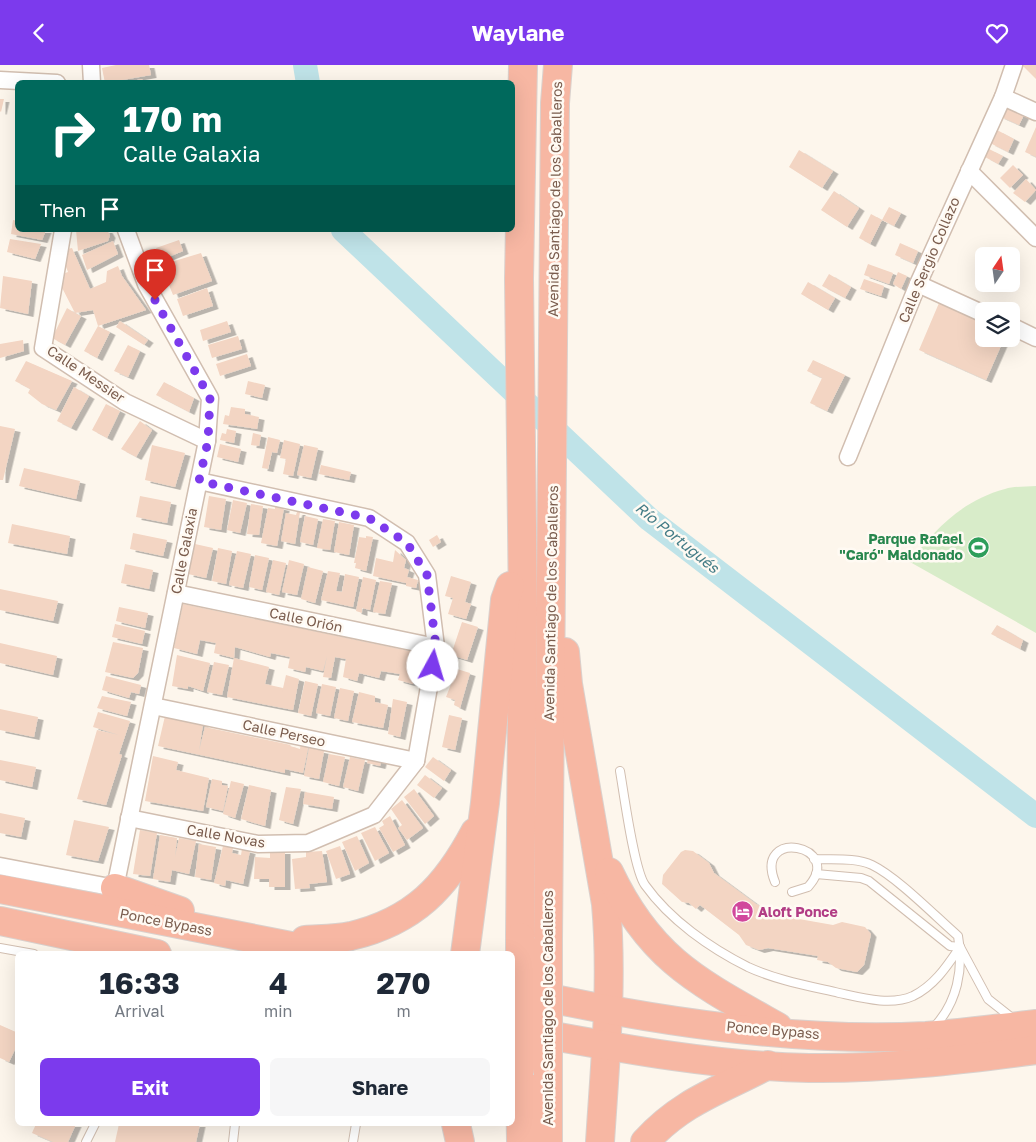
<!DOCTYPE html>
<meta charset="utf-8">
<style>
body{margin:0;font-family:"Golos Text",sans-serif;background:#f6f6f7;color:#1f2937;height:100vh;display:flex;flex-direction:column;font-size:19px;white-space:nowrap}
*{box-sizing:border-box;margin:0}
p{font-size:16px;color:#747a83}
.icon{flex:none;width:28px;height:28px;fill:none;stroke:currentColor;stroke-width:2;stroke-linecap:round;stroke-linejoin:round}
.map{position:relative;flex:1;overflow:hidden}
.side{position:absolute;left:15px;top:886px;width:500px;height:175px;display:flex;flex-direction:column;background:#fff;border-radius:8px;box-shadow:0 5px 20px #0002}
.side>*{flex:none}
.hud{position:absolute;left:15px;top:15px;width:500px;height:152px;border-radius:8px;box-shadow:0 5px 20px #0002;background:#00695c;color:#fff;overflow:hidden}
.needle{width:32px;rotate:13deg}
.fabs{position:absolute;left:975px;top:182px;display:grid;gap:10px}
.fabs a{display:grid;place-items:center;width:45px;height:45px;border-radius:8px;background:#fff;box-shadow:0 5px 20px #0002;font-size:25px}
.pin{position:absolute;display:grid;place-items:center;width:42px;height:42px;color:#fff;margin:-51px -21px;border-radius:50% 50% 50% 0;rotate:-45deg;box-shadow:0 0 5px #0007}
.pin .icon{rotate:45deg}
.me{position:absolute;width:55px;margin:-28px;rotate:6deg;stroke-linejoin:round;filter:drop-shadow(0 0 4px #0008)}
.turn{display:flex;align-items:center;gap:18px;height:105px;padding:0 25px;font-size:22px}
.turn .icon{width:65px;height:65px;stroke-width:2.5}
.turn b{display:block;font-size:35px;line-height:42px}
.then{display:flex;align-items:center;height:48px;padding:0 25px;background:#0003;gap:10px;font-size:19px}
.eta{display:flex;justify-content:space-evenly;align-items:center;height:85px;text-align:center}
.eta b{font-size:30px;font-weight:700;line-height:35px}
.button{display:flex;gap:10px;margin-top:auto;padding:10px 25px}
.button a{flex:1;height:58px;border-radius:8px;background:#7c3aed;color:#fff;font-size:20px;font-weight:700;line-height:58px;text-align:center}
.button a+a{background:#f6f6f7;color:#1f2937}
header{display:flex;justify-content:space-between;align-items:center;height:65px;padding:0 25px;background:#7c3aed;color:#fff;font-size:22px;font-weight:700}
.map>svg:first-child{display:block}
</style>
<header><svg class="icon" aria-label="back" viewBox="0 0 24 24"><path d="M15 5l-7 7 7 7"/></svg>Waylane<svg class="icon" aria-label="heart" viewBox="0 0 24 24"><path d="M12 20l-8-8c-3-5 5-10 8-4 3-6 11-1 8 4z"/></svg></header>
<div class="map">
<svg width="1036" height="1077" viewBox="0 0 1036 1077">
<defs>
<filter id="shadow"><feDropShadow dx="5.5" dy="3" stdDeviation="0" flood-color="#0004"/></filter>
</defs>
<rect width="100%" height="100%" fill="#fdf6ec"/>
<path fill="#d8ecc9" d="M1036,421V568L910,497C935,464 963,435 1005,424C1014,421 1026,422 1036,421Z"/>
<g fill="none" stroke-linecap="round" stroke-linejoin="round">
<g stroke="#bfe3e8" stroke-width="24">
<path d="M305,0L308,18"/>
<path d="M343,165L649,454L1036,751"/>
</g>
</g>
<g fill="#f3d5c3" filter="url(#shadow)">
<path d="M116,0H149L151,10L105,18L102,3Z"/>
<path d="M1022,0H1036V14Z"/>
<path d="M142,14L143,18H128V17Z"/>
<path d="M0,34H4L1,47L0,46Z"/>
<path d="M1005,40L1024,50L1019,60L999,51Z"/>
<path d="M1036,62V92L1025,87Z"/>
<path d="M997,65L1014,74L1008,87L990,78Z"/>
<path d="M989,84L1003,91L998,99L985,92Z"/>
<path d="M799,85L833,106L822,123L789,102Z"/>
<path d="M1013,100L1023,110L1010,123L1000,113Z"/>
<path d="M1026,114L1036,125L1025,137L1013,128Z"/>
<path d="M834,126L859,143L847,162L821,145Z"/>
<path d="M889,142L901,148L894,161L882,155L870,179L859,173L871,149L882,155Z"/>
<path d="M13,155L18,156V165H46L42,175L11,169Z"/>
<path d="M76,165H107L110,170L108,176L78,186Z"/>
<path d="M10,174L41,179L35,194L7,187Z"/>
<path d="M179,175L183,186L161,195L156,183Z"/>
<path d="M113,176L118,189L87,205L82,190Z"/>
<path d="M900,178L918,186L913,198L895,190Z"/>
<path d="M72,183L90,224L106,217L107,206L118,201L122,211L146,245L98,261L110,267L97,293L84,286L98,261L93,245L75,248L81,251L65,280L52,273L67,243L75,248L56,211L68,207L60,186Z"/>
<path d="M201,188L212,216L173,230L161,200Z"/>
<path d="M868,199L893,208L889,219L864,210Z"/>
<path d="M898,207L907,211L901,224L893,219Z"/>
<path d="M829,209L851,222L845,233L822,221Z"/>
<path d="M3,211L32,216L28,249L0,243Z"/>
<path d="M864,214L884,221L881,231L860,224Z"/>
<path d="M808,217L835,233L828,245L801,229Z"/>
<path d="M207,223L213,241L183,251L177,234Z"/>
<path d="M939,238L984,257V274H1004L986,315L919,285Z"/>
<path d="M120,256L148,275L144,280L116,262Z"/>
<path d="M227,256L231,267L203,276L200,265Z"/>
<path d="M238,271L242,284L212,293L208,280Z"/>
<path d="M23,275L24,286L0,293V279Z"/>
<path d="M128,280L140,286L128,312L114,306Z"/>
<path d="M247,289L251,301L220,311L216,299Z"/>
<path d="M813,295L845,310L827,346L810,338L822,313L807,306Z"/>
<path d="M26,296L72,316L56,345L42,339L28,328L30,324L15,316Z"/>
<path d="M248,316L265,320L262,333L245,329Z"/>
<path d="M164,317L194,333L189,347L156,330Z"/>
<path d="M74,322L89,331L71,363L57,356Z"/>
<path d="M106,339L120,346L107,373L92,365Z"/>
<path d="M231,342L245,344V349L259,352L257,364L223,359L225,350L229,351Z"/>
<path d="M140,356L152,365L136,392L121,384Z"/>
<path d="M0,361L15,364L3,415H0Z"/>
<path d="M227,364L236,366L234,378L220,375L222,368L226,369Z"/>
<path d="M253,368L261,370L259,381L251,380Z"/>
<path d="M268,372L280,375L277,388L272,387L268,404L262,403Z"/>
<path d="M284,375L300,379L293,411L283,409L286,394L280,393Z"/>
<path d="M220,379L241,384L238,397L217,392Z"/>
<path d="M152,380L185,388L175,422L145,415Z"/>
<path d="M304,380L318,383L311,413L297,410Z"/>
<path d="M321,400L351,407L349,415L319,409Z"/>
<path d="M24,403L80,416L76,434L19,421Z"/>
<path d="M140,431L171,437L167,458L136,452Z"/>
<path d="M209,431L226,434L221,465L204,462Z"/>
<path d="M233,435L247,438L240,468L227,465Z"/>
<path d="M251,439L263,441L259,470L247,469Z"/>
<path d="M275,441L284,443L277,481L261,478L268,443L275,444Z"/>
<path d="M297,447H300L295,479L281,476L286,448L296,450Z"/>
<path d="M305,451L318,454L313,480L300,477Z"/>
<path d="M323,454L335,456L330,485L317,483Z"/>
<path d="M339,457L354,460L349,490L334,487Z"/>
<path d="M12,459L70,471L67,489L8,478Z"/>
<path d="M133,468L167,475L163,491L130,484Z"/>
<path d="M437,470L441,477L433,482L429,475Z"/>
<path d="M366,471L373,472L366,506L355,503L356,498H354L359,472L366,473Z"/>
<path d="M195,479L213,483L206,513L188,509Z"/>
<path d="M218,483L232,486L226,519L212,516Z"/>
<path d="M395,485L406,495L404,503L409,505L407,512L418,515L416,523L406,521V518L373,511L376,493L393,497Z"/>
<path d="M237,486L251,489L243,523L229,520Z"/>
<path d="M255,490L269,493L262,525L249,522Z"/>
<path d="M273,495L286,498L279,530L266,527Z"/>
<path d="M289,495L304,499L297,530L282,527Z"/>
<path d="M125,499L153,505L149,524L121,518Z"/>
<path d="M308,502L323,506L315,538L301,534Z"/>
<path d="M328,506L340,508L336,526L342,527L345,509L359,512L353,542L321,535Z"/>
<path d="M451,511L471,517L465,537L471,539L466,554L448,549L453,533L445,531Z"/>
<path d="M363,512L376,515L370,545L362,543V548L356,546Z"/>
<path d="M380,516L392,518L385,549L373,547Z"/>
<path d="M0,524L58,536L53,556L0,545Z"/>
<path d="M183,539L419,588L413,619L398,615L400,609L381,606L379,613L359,608L357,616L343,612L346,594L335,592L331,613L323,612L327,591L323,606L306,602L305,607L288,603L290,592L271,588L270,592L235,582L234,593L269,602L265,619L283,623L281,632L286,610L299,614L293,645L227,632L234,593L214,588L216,578L200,575L197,589L174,583Z"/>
<path d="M119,542L148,548L145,563L116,556Z"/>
<path d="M462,557L478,562L467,595L451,590Z"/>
<path d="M115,559L145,566L142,579L112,572Z"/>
<path d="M997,560L1023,575L1020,584L991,569Z"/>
<path d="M113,577L143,583L138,608L133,613L105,607Z"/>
<path d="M0,578L57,591L53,610L0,598Z"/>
<path d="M177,590L210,598L203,626L188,621V624L172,621Z"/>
<path d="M214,597L229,600L222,630L207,627Z"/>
<path d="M457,604L470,608L460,643L454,640L455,635L446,632Z"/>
<path d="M106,611L141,620L139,629L131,627L129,633L102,625Z"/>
<path d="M305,616L318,619L311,651L298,648Z"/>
<path d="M322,619L336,622L330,651L316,648Z"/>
<path d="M340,623L354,626L348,656L334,653Z"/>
<path d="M359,627L375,631V637L388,640L383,663L352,657Z"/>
<path d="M102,631L131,637L127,651L97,643Z"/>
<path d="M393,634L407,637L400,672L388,669Z"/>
<path d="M0,644L38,652L34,672L0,665Z"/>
<path d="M98,647L130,656L119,689L122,690L106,740L77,734L97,665L119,670L93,662Z"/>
<path d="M449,650L462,653L455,685L442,682Z"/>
<path d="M165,651L203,659L199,686L205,662L291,680L290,681L300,684L301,677L309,679L303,708L285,704V708L158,681Z"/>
<path d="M309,683L324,686L319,714L304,711Z"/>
<path d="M329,689L345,692L339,721L323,717Z"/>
<path d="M369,690L382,693L380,701L367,698Z"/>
<path d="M153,691L178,697L176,705L209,713L203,746L145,736Z"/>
<path d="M350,692L365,695L358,726L343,722Z"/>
<path d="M433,692L451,705L444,716L425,702Z"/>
<path d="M0,695L36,702L32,722L0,715Z"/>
<path d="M425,710L442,723L434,733L417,720Z"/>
<path d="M212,714L222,716V720L228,721L223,746L206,742Z"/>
<path d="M231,716L244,719L235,753L223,749Z"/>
<path d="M249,720L271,725L265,761L241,754Z"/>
<path d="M286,722L301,724L293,759L279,755Z"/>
<path d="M414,724L434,751L425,759L404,732Z"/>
<path d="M305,727L334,732L332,744L303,739Z"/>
<path d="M402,735L423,763L407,775L398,763L402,760L391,744Z"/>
<path d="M0,748L25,753L21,772L0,768Z"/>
<path d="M390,751L405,780L393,787L379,763L384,760L382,756Z"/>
<path d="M74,755L109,762L98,796L66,790Z"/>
<path d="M375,762L389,788L375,796L361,768Z"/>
<path d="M140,765L157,768L150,811L133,809Z"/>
<path d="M160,770L177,773L175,792L179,773L196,776L189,809L172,805L170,817L153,814Z"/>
<path d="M357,771L369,798L355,806L342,777Z"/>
<path d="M199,779L216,782L211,815L195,812Z"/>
<path d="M223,781L233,783L232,788L241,790L242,784L250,786L243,819L226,815L225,821L214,818Z"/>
<path d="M340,781L350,809L336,814L326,786Z"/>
<path d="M685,785L693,786L709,798L714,808L756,839L782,851L833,860L842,857L865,862L871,869L864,900L857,907L836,903L828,897L817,895L818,891L768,883L759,885L746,880L739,870L700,840L696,844L689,838L682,837L662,819L663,810L681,787Z"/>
<path d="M270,786H285V822H269V814H254L255,792L270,793Z"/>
<path d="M322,786L327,817L309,819L310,823L295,824L292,794L306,792V787Z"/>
<path d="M0,960L18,968V978L9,997L0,993Z"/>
<path d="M36,1059H76L68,1077H53L32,1068Z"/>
<path d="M119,1059H200L196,1077H115Z"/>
</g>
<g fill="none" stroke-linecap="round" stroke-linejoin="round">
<defs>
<g id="lane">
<path d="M620,706C624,729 634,805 645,820C670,855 710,883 748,902C776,915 809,921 839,928C862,933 891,941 913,931C935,920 947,901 960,882"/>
<path d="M814,794C832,795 855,792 872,800C897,812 935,851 958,871C964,904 957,938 934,962"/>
<path d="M816,809L861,813L869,816L950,881L960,882"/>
<path d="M775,817C753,762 846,780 808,822L792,827"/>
<path d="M960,882L988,934L1012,953"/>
<path d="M0,883L34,889"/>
<path d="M86,1077L95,1059"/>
<path d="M233,1077L235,1059"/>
<path d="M353,1077L356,1059"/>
</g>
<g id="street">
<path d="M91,0L92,18"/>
<path d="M0,15L57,18"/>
<path d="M1003,32L1036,47"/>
<path d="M969,106L1036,173"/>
<path d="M63,165L43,283L125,337L207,376"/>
<path d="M918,219L984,249"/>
<path d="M1011,261L1036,273"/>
<path d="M848,392L918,219L1003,32L1014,0"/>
<path d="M176,528L436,582"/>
<path d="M153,641L416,696"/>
<path d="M129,753L258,779L308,778L374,750L416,696L436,582L427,510L407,478L369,453L199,416"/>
<path d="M0,801L115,823L207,376L210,333L146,219L126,165"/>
</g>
<g id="highway">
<path d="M565,587L568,619L606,839C613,918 605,998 600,1077"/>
<path d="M609,807C650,894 698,917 778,962"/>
<path d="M115,823L180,846"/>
<path d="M0,824L332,889"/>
<path d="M0,856L157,889"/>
<path d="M520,872L523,546L519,214L523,0"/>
<path d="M305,875C320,874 337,874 351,871C414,856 446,822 475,767"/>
<path d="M548,875L555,38L558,0"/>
<path d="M465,889L485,738L505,535L510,521"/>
<path d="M526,928C653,956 796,978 926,971C963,968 1000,963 1036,959"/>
<path d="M526,966C619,983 714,1001 809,1003C885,1004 960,995 1036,985"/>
<path d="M520,1004L521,1077"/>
<path d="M548,1010V1077"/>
<path d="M456,1059L460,1077"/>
<path d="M645,1077C682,1036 721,1025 768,1000"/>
</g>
</defs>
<use href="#lane" stroke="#d1beb0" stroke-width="10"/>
<use href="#street" stroke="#d1beb0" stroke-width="19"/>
<use href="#highway" stroke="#dad1cd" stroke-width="30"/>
<use href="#lane" stroke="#fff" stroke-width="8"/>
<use href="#street" stroke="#fff" stroke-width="16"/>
<use href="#highway" stroke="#f7b7a3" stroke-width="28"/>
<defs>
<g id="highway-bridge">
<path d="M520,872V1004"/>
<path d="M548,875V1010"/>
</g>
</defs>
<use href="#highway-bridge" stroke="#dad1cd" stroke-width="30" stroke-linecap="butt"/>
<use href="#highway-bridge" stroke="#f7b7a3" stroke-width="28"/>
</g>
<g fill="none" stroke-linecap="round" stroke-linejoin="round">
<path stroke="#7c3aed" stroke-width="9" stroke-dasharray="0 16.2" d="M155,235L210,333L208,376L199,416L369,453L407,478L427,510L436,582L433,601"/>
</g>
<defs>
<symbol id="stadium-disc" viewBox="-11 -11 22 22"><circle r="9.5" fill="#2e9e5b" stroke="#fffaf3"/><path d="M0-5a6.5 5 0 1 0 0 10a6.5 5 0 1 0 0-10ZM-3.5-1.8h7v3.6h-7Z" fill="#fff"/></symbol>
<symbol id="hotel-disc" viewBox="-11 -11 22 22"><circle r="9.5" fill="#d1479c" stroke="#fffaf3"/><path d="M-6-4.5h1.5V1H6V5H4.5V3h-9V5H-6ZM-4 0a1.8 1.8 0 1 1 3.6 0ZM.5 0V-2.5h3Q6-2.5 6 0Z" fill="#fff"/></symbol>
</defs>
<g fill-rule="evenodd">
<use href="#stadium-disc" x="966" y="470" width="25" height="25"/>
<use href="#hotel-disc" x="730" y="834" width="25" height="25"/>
</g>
<g text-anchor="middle" stroke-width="5" stroke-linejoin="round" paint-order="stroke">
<g font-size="14" fill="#7a5c4d" stroke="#fffaf3">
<text transform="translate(555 134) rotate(-89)" y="5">Avenida Santiago de los Caballeros</text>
<text transform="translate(929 195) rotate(-67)" y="5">Calle Sergio Collazo</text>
<text transform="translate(86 309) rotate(34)" y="5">Calle Messier</text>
<text transform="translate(184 486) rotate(-79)" y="5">Calle Galaxia</text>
<text transform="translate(551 538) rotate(-89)" y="5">Avenida Santiago de los Caballeros</text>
<text transform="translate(306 555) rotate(12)" y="5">Calle Orión</text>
<text transform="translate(284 668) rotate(12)" y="5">Calle Perseo</text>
<text transform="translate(226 771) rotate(10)" y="5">Calle Novas</text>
<text transform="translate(166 857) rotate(11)" y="5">Ponce Bypass</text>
<text transform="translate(548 943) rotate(-90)" y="5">Avenida Santiago de los Caballeros</text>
<text transform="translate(773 965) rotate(5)" y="5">Ponce Bypass</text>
</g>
<g font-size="14" font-weight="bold" fill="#27864d" stroke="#fffaf3" text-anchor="end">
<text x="963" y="479">Parque Rafael<tspan x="963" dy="16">"Caró" Maldonado</tspan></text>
</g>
<g font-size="14" font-weight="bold" fill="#b23c85" stroke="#fffaf3" text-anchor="start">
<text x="758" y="852">Aloft Ponce</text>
</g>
<g font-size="15" font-style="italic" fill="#437c86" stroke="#fffaf3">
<text transform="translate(677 473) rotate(39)" y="5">Río Portugués</text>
</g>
</g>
</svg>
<div class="fabs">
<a><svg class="needle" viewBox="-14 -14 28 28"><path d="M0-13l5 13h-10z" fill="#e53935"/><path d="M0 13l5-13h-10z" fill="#747a83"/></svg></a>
<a><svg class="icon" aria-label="layers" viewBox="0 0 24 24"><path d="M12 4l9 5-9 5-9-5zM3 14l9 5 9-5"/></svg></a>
</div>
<div class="pin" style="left:155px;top:235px;background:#d93025"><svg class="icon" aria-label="arrive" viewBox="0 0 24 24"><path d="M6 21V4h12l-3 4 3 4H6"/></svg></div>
<svg class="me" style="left:433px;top:601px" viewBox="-20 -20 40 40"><circle r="19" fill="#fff"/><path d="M0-13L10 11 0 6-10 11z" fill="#7c3aed"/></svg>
<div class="hud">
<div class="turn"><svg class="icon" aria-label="right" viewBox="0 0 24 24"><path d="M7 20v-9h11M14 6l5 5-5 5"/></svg><div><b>170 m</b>Calle Galaxia</div></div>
<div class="then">Then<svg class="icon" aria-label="arrive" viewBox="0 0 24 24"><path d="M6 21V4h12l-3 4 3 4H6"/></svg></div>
</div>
<section class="side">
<div class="eta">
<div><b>16:33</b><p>Arrival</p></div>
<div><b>4</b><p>min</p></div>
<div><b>270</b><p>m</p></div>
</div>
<div class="button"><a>Exit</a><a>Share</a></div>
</section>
</div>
